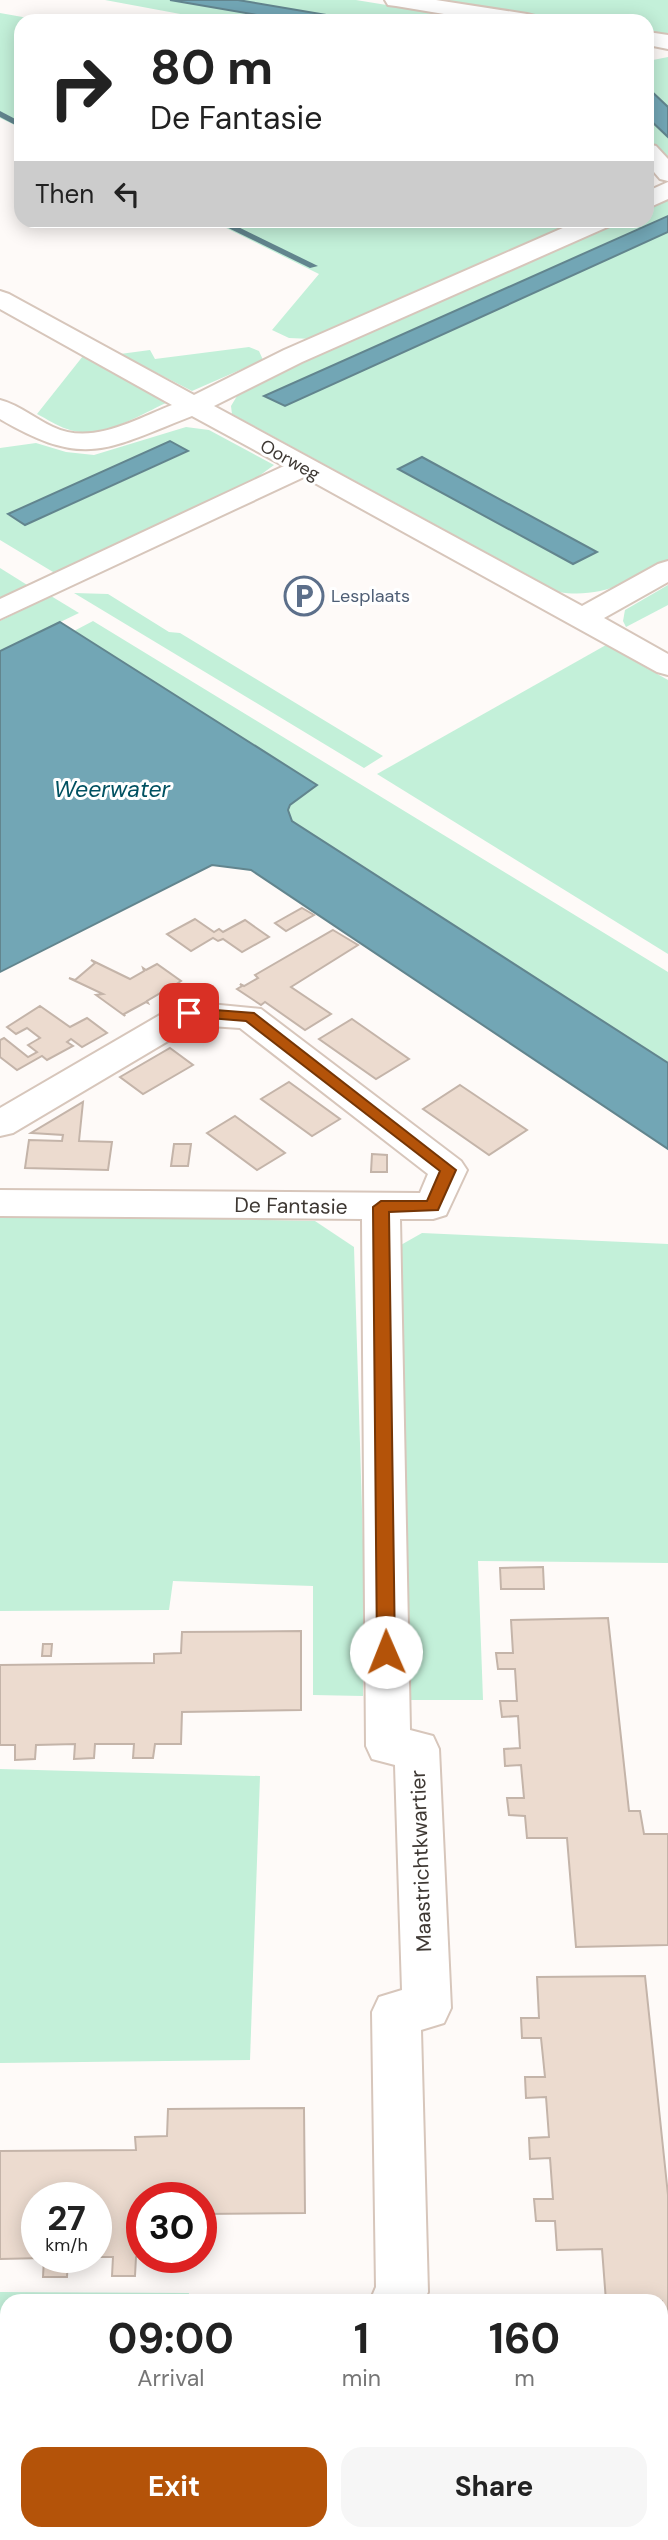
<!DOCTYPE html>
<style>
body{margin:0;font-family:"DM Sans",sans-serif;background:#f6f6f6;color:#222;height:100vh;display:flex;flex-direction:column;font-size:26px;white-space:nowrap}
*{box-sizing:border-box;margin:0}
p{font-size:23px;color:#767676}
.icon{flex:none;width:38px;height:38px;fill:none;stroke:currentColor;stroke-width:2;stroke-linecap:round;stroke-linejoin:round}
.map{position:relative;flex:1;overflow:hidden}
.drawer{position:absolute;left:0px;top:2294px;width:668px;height:247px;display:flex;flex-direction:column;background:#fff;border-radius:21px 21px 0 0;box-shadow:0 4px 18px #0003}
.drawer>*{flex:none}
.top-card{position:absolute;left:14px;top:14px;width:640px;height:214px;border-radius:21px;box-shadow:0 4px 18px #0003;background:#fff;color:#222;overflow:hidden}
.speed{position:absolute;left:21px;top:2182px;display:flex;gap:14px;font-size:35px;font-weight:700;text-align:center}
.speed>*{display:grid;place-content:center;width:91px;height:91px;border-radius:50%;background:#fff;box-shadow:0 4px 18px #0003;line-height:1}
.speed small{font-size:18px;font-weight:400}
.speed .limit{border:10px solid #d22;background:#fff;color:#111}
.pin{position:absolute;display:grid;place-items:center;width:60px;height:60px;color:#fff;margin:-30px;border-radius:14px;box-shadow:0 4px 10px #0006}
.me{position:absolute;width:77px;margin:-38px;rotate:359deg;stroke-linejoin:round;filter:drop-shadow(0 0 5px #0008)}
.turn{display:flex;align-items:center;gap:24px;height:147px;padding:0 21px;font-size:32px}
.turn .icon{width:91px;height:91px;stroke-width:2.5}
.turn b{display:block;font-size:49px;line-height:60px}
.then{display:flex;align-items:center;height:66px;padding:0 21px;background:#0003;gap:14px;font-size:26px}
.eta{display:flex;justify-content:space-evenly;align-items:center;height:119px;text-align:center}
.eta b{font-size:42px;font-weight:700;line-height:49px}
.cta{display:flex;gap:14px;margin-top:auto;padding:14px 21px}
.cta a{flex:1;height:80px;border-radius:21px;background:#b45309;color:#fff;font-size:28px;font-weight:700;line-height:80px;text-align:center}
.cta a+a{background:#f6f6f6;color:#222}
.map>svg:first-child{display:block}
</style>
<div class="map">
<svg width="668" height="2540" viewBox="0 0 668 2540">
<rect width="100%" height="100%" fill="#fefaf8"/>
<g fill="#c3f0d9" fill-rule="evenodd">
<path d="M105,0H170L292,21H218Z"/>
<path d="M238,0H356L484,21H362Z"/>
<path d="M436,0H668V36L648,33V21H569Z"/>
<path d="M0,13L45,21H21V128L0,118Z"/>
<path d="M668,57V107L648,88V61Z"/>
<path d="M648,118L668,137V162L648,143Z"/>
<path d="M668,200V216L265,396L285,406L668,232V562C634,581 598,599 559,592L232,414L231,406L237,396L252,384L622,221L648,220V209ZM398,469L596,551V552L572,564Z"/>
<path d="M212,221H582L312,339L289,338L272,330L319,274Z"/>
<path d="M249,347L259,351L263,360L192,391L120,354L150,350L155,359Z"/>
<path d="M83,356L166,403C137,416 100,441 67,429C57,426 47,419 37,414Z"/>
<path d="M186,427L209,430L274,465L251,482L58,575L0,540V448L36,443L66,452L94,455ZM170,441L187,452L26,525L8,515Z"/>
<path d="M0,568L32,588L0,603Z"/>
<path d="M668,585V605L626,627L623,621L625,610Z"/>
<path d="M74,593L108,594L169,632L180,633L383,756L364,768Z"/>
<path d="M51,596L79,613L0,651V621Z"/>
<path d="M93,621L668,972V1063L292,821L288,810L290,805L317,785L74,631Z"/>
<path d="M606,645L668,680V954L377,774Z"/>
<path d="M0,1214L315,1221L354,1247L364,1575L363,1696L313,1695V1586L173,1581L169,1610L0,1611Z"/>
<path d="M422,1233L668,1244V1563L478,1561L483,1700H405L392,1250Z"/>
<path d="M0,1769L260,1776L250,2060L0,2063Z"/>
<path d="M0,2292L189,2293L188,2301H7V2534H184V2540H0Z"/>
<path d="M662,2500L668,2501V2540H557L556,2534H662Z"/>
<path d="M418,2534H544V2540H412Z"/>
</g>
<g fill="#72a6b5" stroke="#62858e" stroke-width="2">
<path d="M170,0H238L362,21H292Z"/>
<path d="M648,88L668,107V137L648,118Z"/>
<path d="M668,216V232L285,406L264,396Z"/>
<path d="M170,441L188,451L25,525L8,514Z"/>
<path d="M422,457L597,552L573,564L398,469Z"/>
<path d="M60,622L317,785L290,805L288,810L292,821L668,1063V1149L251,870L212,865L0,972V651Z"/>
</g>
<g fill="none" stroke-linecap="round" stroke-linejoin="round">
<g fill="#62858e" fill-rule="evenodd">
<path d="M0,111L21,122V128L0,117Z"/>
<path d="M212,220H224L318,266L310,268Z"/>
</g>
</g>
<g fill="#ecdbcf" stroke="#c4b4a9" stroke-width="2">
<path d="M302,908L314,915L286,931L275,923Z"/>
<path d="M195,919L214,932L219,929L223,932L245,920L269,937L242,952L223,939L218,941L213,938L191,951L167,934Z"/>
<path d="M333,930L358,945L291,987L331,1014L305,1030L265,1002L261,1005L237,989L242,986L240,984L244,986L258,978L255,975Z"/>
<path d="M91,960L130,979L144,971L143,968L146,970L157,964L181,981L170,988L171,990L169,988L147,1001L148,1003L146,1002L124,1014L125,1016L96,995L103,994L69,978L75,980L95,963Z"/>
<path d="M40,1006L70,1027L87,1018L107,1033L82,1047L71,1039L67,1042L73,1046L47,1060L42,1056L17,1070L0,1057V1040L4,1038L28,1057L37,1052L28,1045L40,1038L27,1028L16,1034L7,1027Z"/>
<path d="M352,1019L409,1059L376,1079L319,1039Z"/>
<path d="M170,1048L193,1065L143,1094L120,1077Z"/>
<path d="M289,1082L340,1119L312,1136L261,1099Z"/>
<path d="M460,1085L527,1130L489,1155L423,1109Z"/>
<path d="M83,1102L79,1141L112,1142L108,1170L25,1168L29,1140L62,1141L63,1135L31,1133Z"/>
<path d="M235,1116L285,1153L257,1170L207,1133Z"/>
<path d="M174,1144H191L188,1166H171Z"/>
<path d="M372,1154L387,1155V1172H371Z"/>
<path d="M543,1567L544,1589H501L500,1568Z"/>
<path d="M608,1618L629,1811H640L644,1834H668V1945L576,1947L567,1838H527L525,1816L509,1815L507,1798H524L521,1765L505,1766L504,1749L520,1748L518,1716L502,1717L500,1701H517L515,1669H498L496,1653H513L511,1620Z"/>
<path d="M301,1631V1710L182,1712L181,1744H155L153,1758H133L134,1744H95L94,1758L74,1759L75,1744L36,1745L35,1759L15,1760V1745H0V1665L154,1663V1654L181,1653L182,1632Z"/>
<path d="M43,1644H52L51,1656H42Z"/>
<path d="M645,1976L668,2195V2384H662V2301H606L602,2249L557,2250L555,2221H536L534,2199H553L550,2158L530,2159L529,2138L549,2137L546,2097L526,2098L525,2077H545L541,2038H522L521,2018H539L537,1977Z"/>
<path d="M304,2108L305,2213L201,2214V2198H142V2256L136,2257L135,2276H112L113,2257H96V2198H37V2258H82H68L67,2277H43L44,2258L0,2259V2151L136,2150L135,2137L167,2136L168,2109Z"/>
</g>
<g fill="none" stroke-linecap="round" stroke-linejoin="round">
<defs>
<g id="minor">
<path d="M385,0H436L527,14L535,16L538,21H486L396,6L388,5Z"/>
<path d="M648,32L668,35V49L648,45Z"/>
<path d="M648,144L656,146L668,159V181L660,179L648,165Z"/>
<path d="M668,182V199L648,208V191Z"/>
<path d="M581,220H615L612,225L302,362L214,406L582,606L658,564L668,561V582L604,618L668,654V675L657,672L304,477L0,619V599L284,466L192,416C107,449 85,469 0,419V400C20,405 35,419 53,427C92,446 136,419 172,405L0,309V291L9,294L194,395L284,350Z"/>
<path d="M189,1002L261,1009L461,1161L467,1170L446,1215L433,1219H400L410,1730L433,1736L439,1749L451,2008L444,2023L421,2030L428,2292L424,2301H370L376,2287L372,2012L379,1997L402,1990L395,1765L372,1759L366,1746L362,1219L0,1216V1190L420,1193L428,1174L240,1028L195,1025L13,1133L0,1136V1108L177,1005Z"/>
<rect x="662" y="2454" width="6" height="54"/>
<rect x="327" y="2534" width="56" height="6"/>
</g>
</defs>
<use href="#minor" stroke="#d7c6bb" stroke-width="4"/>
<use href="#minor" fill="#fff" fill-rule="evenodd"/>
</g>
<path fill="#b45309" stroke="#753606" stroke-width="2" d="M189,1008L254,1013L456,1170L438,1210L389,1212L395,1652L393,1657L386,1659L380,1657L377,1652L373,1207L381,1201H427L440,1171L246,1021L184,1016L182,1013Z"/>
<defs>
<symbol id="parking-ring" viewBox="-11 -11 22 22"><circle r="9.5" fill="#fff" stroke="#5c6f8a" stroke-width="1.5"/><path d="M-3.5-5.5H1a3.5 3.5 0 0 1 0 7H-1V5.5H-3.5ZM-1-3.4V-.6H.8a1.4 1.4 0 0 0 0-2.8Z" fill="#5c6f8a"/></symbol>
</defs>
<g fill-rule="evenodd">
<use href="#parking-ring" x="282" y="574" width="44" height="44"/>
</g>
<g text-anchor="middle" stroke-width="6" stroke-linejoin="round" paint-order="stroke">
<g font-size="18" fill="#3e3833" stroke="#fff">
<text transform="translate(290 460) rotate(29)" y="6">Oorweg</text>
</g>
<g font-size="18" fill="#4e5e75" stroke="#fff" text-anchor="start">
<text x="331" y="602">Lesplaats</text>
</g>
<g font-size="21" fill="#3e3833" stroke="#fff">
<text transform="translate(291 1206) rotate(1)" y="7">De Fantasie</text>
<text transform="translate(421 1861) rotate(-92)" y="7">Maastrichtkwartier</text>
</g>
<g font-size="23" font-style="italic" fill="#005161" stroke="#fff">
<text x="112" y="797">Weerwater</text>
</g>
</g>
</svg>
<div class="speed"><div>27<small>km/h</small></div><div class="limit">30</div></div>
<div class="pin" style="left:189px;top:1013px;background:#d93025"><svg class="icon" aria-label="arrive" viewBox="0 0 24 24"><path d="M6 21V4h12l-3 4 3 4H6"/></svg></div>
<svg class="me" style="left:386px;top:1652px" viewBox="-20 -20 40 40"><circle r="19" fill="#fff"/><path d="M0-13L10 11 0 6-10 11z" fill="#b45309"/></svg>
<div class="top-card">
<div class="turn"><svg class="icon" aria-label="right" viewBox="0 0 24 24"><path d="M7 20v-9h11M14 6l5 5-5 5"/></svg><div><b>80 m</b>De Fantasie</div></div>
<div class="then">Then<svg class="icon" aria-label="left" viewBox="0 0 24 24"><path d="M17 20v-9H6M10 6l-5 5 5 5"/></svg></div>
</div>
<section class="drawer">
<div class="eta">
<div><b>09:00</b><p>Arrival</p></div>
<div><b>1</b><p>min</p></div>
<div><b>160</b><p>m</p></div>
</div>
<div class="cta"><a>Exit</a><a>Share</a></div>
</section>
</div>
